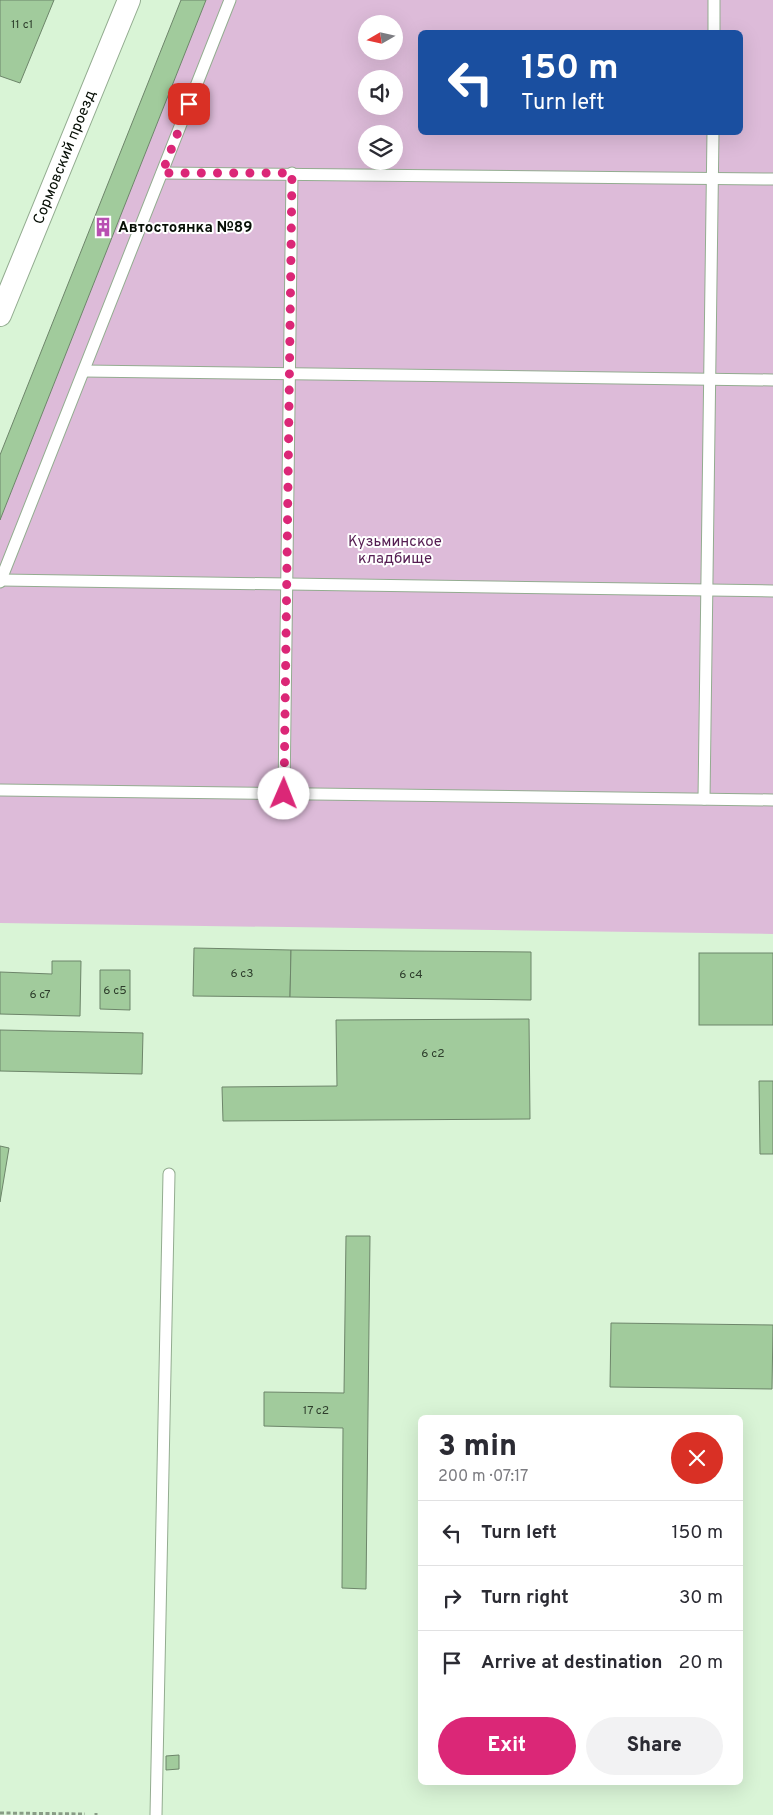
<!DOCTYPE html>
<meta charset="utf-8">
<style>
body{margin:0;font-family:Overpass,sans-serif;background:#f2f2f3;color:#2b2b33;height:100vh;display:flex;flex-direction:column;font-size:19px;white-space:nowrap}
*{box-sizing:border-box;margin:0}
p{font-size:16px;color:#7c7c81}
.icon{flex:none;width:28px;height:28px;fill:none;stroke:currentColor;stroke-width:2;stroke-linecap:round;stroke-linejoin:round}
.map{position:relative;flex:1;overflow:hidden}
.sheet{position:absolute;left:418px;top:1415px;width:325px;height:370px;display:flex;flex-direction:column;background:#fff;border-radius:8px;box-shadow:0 5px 20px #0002}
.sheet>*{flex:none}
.banner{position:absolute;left:418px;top:30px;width:325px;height:105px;border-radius:8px;box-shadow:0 5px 20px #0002;background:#1a4fa0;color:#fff;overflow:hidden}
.needle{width:32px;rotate:261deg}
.controls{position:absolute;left:358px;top:15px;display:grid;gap:10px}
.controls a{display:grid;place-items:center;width:45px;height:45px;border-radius:50%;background:#fff;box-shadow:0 5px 20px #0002;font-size:25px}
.pin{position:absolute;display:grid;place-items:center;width:42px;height:42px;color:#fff;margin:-21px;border-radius:10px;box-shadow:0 2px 8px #0006}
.me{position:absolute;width:55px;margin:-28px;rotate:1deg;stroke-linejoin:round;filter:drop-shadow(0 0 4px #0008)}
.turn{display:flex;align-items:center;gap:18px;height:105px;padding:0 20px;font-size:22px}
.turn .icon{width:65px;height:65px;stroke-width:2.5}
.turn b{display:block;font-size:35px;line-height:42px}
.round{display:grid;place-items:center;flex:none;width:52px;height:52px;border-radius:26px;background:#f2f2f3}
.head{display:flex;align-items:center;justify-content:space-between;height:85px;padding:0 20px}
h1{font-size:30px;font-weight:800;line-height:38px}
.button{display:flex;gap:10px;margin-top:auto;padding:10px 20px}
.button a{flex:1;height:58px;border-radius:30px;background:#db2777;color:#fff;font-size:20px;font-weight:800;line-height:58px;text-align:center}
.button a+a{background:#f2f2f3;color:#2b2b33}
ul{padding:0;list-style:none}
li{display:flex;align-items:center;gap:15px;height:65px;padding:0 20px;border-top:1px solid #e1e1e2}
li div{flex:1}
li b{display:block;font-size:19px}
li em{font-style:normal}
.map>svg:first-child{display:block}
</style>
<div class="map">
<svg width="773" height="1815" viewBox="0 0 773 1815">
<rect width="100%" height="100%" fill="#d9f4d6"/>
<path fill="#ddbbd9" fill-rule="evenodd" d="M206,0H773V934L0,923V520ZM366,24H394V51H366ZM420,32H740V132H420ZM366,79H394V106H366ZM366,134H394V161H366Z"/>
<g fill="#a1cb9c" stroke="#6d856a">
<path d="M0,0H54L20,83L0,76Z"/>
<path d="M181,0H206L0,520V455Z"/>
<path d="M194,948L291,950L290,997L193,996Z"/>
<path d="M291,950L531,952V1000L290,997Z"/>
<rect x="699" y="953" width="74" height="72"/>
<path d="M52,961H81L80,1016L0,1014V972L52,974Z"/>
<path d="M100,970H130V1010L100,1009Z"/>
<path d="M529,1019L530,1119L223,1121L222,1087L337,1086L336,1020Z"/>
<path d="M0,1030L143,1033L142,1074L0,1071Z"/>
<path d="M759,1081H773V1154H760Z"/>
<path d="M0,1146L9,1148L0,1202Z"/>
<path d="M346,1236H370L366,1589L342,1588L343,1428L264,1426V1392L344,1393Z"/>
<path d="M611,1323L773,1325L772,1389L610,1387Z"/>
<path d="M179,1755V1769L166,1770V1756Z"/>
</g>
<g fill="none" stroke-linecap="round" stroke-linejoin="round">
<defs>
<g id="lane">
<path d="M714,32V0"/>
<path d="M162,173L773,179"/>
<path d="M84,371L773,380"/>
<path d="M1,580L773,591"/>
<path d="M0,582L230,0"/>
<path d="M0,790L773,800"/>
<path d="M284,794L292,173"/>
<path d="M704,799L713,132"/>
<path d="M156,1815L169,1174"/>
</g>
<path id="street" d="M0,315L129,0"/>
</defs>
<use href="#lane" stroke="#93ac90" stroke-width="13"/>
<use href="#street" stroke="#93ac90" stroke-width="24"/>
<g stroke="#889c86" stroke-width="3" stroke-dasharray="4 2.5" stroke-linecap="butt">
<path d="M0,1813L85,1814"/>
<path d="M96,1815V1813"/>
</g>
<use href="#lane" stroke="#fff" stroke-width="11"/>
<use href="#street" stroke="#fff" stroke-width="22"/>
</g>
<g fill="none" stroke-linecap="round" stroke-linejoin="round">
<path stroke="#db2777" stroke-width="9" stroke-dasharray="0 16.2" d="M189,104L162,173H292L284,794"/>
</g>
<defs>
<symbol id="building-bare" viewBox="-9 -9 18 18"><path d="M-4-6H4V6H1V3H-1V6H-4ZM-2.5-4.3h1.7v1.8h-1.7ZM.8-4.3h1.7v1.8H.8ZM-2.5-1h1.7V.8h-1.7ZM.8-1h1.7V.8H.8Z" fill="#b850b2" stroke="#fff" stroke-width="2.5" paint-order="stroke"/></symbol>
</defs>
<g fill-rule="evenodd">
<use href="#building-bare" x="89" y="213" width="28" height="28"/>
</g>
<g text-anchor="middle" stroke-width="4" stroke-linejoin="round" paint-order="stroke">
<g font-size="12" fill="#2e3e2c">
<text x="22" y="28">11 с1</text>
<text x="242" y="977">6 с3</text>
<text x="411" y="978">6 с4</text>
<text x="115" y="994">6 с5</text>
<text x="40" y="998">6 с7</text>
<text x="433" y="1057">6 с2</text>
<text x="316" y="1414">17 с2</text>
</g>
<g font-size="15" fill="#070f06" stroke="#fff">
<text transform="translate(64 157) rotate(-68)" y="5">Сормовский проезд</text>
</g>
<g font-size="15" font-weight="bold" fill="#070f06" stroke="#fff" text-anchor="start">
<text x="118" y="232">Автостоянка №89</text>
</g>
<g font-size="15" fill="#551d52" stroke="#fff">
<text x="395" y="546">Кузьминское<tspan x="395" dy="17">кладбище</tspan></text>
</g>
</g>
</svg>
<div class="controls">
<a><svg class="needle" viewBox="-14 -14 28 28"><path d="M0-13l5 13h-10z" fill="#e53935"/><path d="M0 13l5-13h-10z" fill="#7c7c81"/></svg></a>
<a><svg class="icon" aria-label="sound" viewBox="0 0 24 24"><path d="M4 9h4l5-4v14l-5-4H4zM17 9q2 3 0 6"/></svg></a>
<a><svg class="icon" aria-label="layers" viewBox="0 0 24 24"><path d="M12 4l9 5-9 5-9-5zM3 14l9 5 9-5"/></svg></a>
</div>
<div class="pin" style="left:189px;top:104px;background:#d93025"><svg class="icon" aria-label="arrive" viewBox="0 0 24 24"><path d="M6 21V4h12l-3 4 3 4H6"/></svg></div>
<svg class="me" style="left:284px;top:794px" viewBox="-20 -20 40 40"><circle r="19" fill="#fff"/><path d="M0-13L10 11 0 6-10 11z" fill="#db2777"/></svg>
<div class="banner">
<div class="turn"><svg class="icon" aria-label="left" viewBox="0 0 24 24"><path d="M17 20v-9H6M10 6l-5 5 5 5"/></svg><div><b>150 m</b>Turn left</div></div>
</div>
<section class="sheet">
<div class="head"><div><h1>3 min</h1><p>200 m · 07:17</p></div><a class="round" style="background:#d93025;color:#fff"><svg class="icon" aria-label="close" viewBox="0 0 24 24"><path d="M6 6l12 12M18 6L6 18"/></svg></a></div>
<ul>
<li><svg class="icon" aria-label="left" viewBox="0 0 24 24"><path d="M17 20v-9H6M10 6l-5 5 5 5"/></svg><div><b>Turn left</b></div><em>150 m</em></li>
<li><svg class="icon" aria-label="right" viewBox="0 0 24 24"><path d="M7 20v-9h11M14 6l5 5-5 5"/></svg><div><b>Turn right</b></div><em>30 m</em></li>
<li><svg class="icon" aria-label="arrive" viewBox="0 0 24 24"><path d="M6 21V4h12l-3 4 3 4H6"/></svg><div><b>Arrive at destination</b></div><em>20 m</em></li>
</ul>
<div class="button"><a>Exit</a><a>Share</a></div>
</section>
</div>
